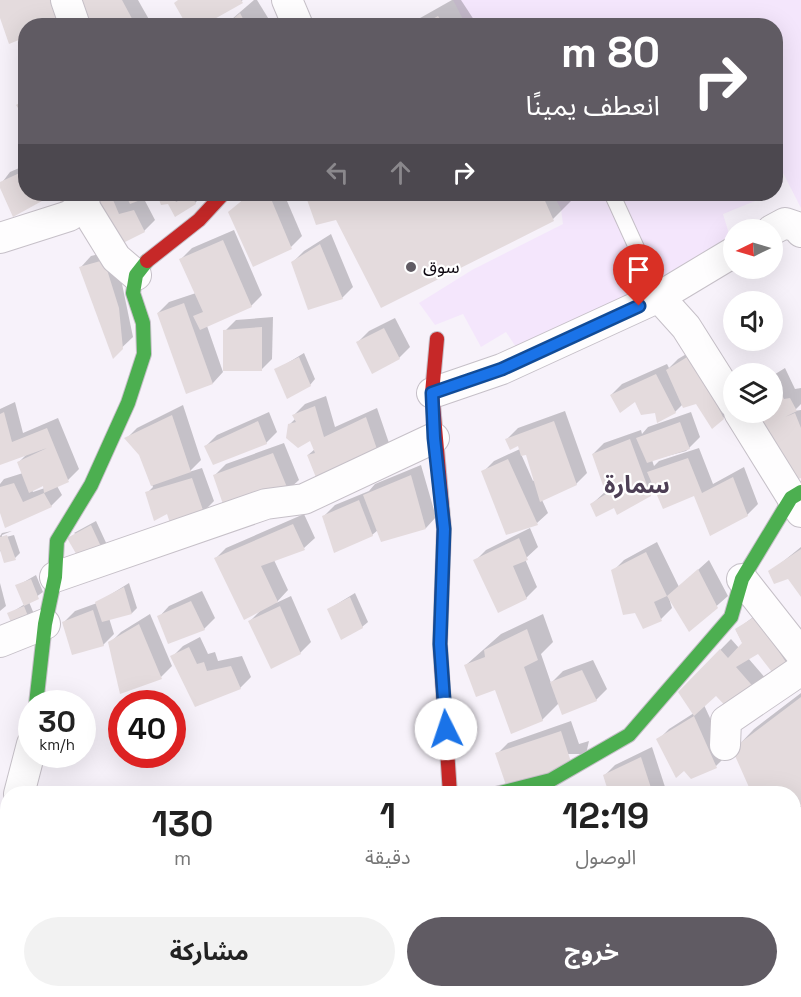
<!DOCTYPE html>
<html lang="ar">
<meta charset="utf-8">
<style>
body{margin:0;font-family:"Space Grotesk","Noto Sans Arabic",sans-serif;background:#f2f2f2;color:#222;direction:rtl;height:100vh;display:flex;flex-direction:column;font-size:22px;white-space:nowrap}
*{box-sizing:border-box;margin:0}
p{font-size:20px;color:#767676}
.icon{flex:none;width:33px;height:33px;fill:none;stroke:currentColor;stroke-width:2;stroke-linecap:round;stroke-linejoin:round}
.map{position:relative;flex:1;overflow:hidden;direction:ltr}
.side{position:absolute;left:0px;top:786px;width:801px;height:212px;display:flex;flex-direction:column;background:#fff;border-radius:24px 24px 0 0;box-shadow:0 6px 24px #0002;direction:rtl}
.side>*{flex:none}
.banner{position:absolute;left:18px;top:18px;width:765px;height:183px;border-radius:24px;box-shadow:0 6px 24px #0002;direction:rtl;background:#605b63;color:#fff;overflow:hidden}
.needle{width:39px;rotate:265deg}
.buttons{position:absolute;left:723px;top:219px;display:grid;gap:12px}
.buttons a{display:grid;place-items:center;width:60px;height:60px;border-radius:50%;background:#fff;box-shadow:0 6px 24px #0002;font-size:30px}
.speed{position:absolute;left:18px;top:690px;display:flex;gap:12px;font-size:30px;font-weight:700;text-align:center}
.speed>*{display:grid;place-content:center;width:78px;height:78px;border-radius:50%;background:#fff;box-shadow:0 6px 24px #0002;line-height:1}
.speed small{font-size:15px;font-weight:400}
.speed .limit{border:9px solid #d22;background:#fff;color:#111}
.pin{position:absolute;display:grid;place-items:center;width:51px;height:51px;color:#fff;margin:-62px -26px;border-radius:50% 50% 50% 0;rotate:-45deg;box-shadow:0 0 6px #0007}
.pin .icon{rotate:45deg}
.me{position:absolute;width:66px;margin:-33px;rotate:356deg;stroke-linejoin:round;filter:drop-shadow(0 0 4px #0008)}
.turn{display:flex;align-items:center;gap:21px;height:126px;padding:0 24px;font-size:27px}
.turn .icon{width:78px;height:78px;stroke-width:2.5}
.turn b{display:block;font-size:42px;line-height:51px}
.lanes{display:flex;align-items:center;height:57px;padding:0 24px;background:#0003;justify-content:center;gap:30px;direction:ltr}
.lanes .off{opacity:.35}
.eta{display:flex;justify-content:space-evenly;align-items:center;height:102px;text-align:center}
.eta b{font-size:36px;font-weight:700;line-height:42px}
.action{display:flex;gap:12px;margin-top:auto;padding:12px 24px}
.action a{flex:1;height:69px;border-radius:36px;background:#605b63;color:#fff;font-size:24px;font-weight:700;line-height:69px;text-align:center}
.action a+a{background:#f2f2f2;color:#222}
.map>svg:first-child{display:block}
</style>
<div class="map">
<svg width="801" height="997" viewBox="0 0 801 997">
<rect width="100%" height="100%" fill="#f7f2fa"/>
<g fill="#f4e6fc">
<path d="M453,0H801V208L781,169L776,170V26L466,25Z"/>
<path d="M553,194H753L755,201L723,214L733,247L520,353L506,332L481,347L463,314L435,325L419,303L472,270L563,224L561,209Z"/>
</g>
<g fill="#0003" fill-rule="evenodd">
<path d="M80,0H138L151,23L148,26H88Z"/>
<path d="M179,0H243L210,19L213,26H189Z"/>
<path d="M254,0H257L273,26H224Z"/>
<path d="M452,0H461L478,26H406Z"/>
<path d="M26,165V194H47L41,200L0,185L10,172Z"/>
<path d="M107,194H152L143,197L155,220L144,231L97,204Z"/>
<path d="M158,194H179L181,198L189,194H198L200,198L195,203L162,204Z"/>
<path d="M251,194H284L302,236L291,247L254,265L241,202Z"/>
<path d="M306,194H571L573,199L553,219H337L317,223Z"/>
<path d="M234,230L262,295L251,306L207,326L223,372L213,383L187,392L158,313L169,302L196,293L181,259L192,248Z"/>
<path d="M331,234L353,287L342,298L293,262L304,251Z"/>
<path d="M115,250L133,337L113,356L81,267L91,256Z"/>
<path d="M273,317L272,359L261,370L225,331L236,320Z"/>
<path d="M395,318L410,347L399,358L358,342L369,331Z"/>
<path d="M703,344L734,408L723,418L697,402L683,404L675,412H656L636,399L611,395L622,384L667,364L669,368L678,359Z"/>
<path d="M304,353L315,379L310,385L276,370Z"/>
<path d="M785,368L795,389L801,388V404L794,411L801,410V477L772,412V376Z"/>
<path d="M326,396L335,427L377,408L389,443L378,454L308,455L315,449L311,439L289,425L296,418L294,415L305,404Z"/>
<path d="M15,402L23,433L58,418L79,469L68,480L57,486L62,495L51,506L0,509V484L4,479L23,473L19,462L27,454L0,464V409ZM44,484L45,488L33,492L32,490Z"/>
<path d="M183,405L201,460L189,472L202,468L214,501L203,512L147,493L153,487L140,454L127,438L137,428Z"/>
<path d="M565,411L587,473L576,484L542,500L548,513L537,523L483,472L494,461L520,449L518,444L507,439L518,428ZM527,453L535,480L533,481L521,454Z"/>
<path d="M269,412L277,432L266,443L206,446L217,435Z"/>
<path d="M691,412L700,437L686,451L652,460L654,466L659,461L699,448L713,484L744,467L758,504L747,515L695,495L656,489L650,495L615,506L592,504L606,491L593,454L604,443L641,430L642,434L648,427Z"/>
<path d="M284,443L299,480L288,490L215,475L226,464Z"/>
<path d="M421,465L436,517L426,528L378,530L372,535L324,516L335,505L369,491L375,484Z"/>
<path d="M304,514L315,538L304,548L274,560L288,590L276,603L291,596L311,642L300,653L250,621L261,610L216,558L226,548Z"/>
<path d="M96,521L108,547L103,552L74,533Z"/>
<path d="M530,528L538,547L525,559L537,587L526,598L475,561L486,550Z"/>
<path d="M12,531L2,535V538L14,535L20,553L15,558L0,551V536L2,533Z"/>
<path d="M657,542L679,587L709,560L728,596L689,630L668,595L672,608L661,619L613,571L624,560Z"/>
<path d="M801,547V595L789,577L770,572Z"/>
<path d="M36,575L43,592L29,602L34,614L29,619L9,614L25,604L17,586Z"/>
<path d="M0,583L6,606L0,611Z"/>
<path d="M129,583L137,608L132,613L109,618L114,634L103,645L64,622L75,611L97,603Z"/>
<path d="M202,591L215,618L204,629L169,642L159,617L169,606Z"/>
<path d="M355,593L368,622L362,627L329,609Z"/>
<path d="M768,606L799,655L789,668L759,652L748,658L767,680L734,713L716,694L704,705L727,755L716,766L658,740L669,729L694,713L679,692L731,639L739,648L743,644L736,630Z"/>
<path d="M150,614L172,666L161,677L121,692L110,643L121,632Z"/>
<path d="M543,614L553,642L541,654L551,683L563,671L593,660L607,689L596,700L559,703L542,720L466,665L501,634Z"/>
<path d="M200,637L208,654L215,652L218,661L242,656L251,677L240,688L172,657L183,646Z"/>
<path d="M801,693V819L794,822V794L734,750L754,729Z"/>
<path d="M571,721L579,744L589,741L586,754H497L508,743Z"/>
<path d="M652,747L666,790L663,794H610L604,776L615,765Z"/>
<path d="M801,895V933H799L794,923V900Z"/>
<path d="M48,990H187L191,997H52Z"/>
</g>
<g fill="#e4dbdd">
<path d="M0,0H54L62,20L51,26H26V37L9,44L0,18Z"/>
<path d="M79,0H122L136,26H86Z"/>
<path d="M178,0H241L243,3L202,26H187L174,3Z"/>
<path d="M240,13L247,26H225Z"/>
<path d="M438,16L445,26H420Z"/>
<path d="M26,99V120L16,105Z"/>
<path d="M26,170V194H38L42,201L13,217L0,188V182Z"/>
<path d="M56,194H79L63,206Z"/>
<path d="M125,194H156L130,204Z"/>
<path d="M157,194H172L176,202L191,194L196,204L175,217L168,204L161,205Z"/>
<path d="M250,194H269L292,249L253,267L228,212Z"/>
<path d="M305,194H542L554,221L381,308L336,220L316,225Z"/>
<path d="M111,195L119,214L134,210L145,232L115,247L95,203Z"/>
<path d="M223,240L252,307L200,330L193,316L203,312L179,259Z"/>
<path d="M320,244L343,299L308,310L291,262Z"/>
<path d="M104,260L119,308L123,349L113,359L79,267Z"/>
<path d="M184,303L213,384L186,394L157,313Z"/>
<path d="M262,327V371H223V330Z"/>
<path d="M384,328L400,359L372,374L356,342Z"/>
<path d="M692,354L724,419L712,429L696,404L683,408L666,370Z"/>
<path d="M299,357L311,386L287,399L274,369Z"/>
<path d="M656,374L676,413L657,423L655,413L641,415L635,402L620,413L610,395Z"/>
<path d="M774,378L784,399L790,398L797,411L785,417L795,413L801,428V478L788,483L744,412H772Z"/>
<path d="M315,406L324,437L366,417L379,455L317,480L307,455L315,453L310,441L298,448L286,438L288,424L296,422L292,415Z"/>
<path d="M4,412L12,442L47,428L69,482L44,493L43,486L29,493L17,462L47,448L0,465V414Z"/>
<path d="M172,415L191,472L151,486L139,455L124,438Z"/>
<path d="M258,421L267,444L213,465L204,446Z"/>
<path d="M554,421L577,485L540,502L526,455L521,456L518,446L510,450L505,439Z"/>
<path d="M680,422L690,449L647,463L636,438Z"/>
<path d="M630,439L651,496L617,515L614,508L596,517L590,504L606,494L592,454Z"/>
<path d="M273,453L289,492L226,513L213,475Z"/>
<path d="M688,458L702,493L733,477L748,516L710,536L694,496L663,509L647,472Z"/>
<path d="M508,459L538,525L506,535L481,471Z"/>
<path d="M411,475L426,529L381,542L363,495Z"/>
<path d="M192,478L204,513L171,526L167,514L154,521L145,492Z"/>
<path d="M14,483L23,502L44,493L52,507L5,528L0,513V487Z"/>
<path d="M359,500L373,536L334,553L322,516Z"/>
<path d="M293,524L305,550L261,566L278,602L244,620L214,558Z"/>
<path d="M91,525L104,553L82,564L67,538Z"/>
<path d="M7,535L16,560L4,563L0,550V537Z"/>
<path d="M519,538L528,560L513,566L527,599L498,613L473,560Z"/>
<path d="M801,549V597L788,579L774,584L768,571Z"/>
<path d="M646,552L667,596L654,602L662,621L643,629L635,613L623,615L611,570Z"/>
<path d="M698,569L718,608L689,632L667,596Z"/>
<path d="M31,579L39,599L24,606L30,621L13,627L7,613L24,606L15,585Z"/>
<path d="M124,587L132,614L102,622L95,602Z"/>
<path d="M350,597L363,628L341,640L327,609Z"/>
<path d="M191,601L205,630L168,644L157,616Z"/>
<path d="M280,606L301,654L271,669L248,621Z"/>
<path d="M93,610L104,646L72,655L62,622Z"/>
<path d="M756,616L789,667L779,681L758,654L736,667L757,691L734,715L716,696L694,716L678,692L720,649L728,658L742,643L735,629Z"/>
<path d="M139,624L162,679L120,694L108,642Z"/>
<path d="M527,629L538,660L524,667L543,721L511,734L495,690L476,697L464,665L485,657L484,650Z"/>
<path d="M189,647L197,664L204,662L207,671L231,666L241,689L195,707L170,656Z"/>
<path d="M582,670L597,701L562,715L550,682Z"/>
<path d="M801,697V820L794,824V794H752L732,749Z"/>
<path d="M694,716L717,768L691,779L684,771L676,778L656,739Z"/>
<path d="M561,731L572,765L507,788L495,753Z"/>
<path d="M641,757L653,794H609L603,775Z"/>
<path d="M801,900V934L798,935L794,926V903Z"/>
<path d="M46,990H155L159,997H50Z"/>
<path d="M609,990H647V992L611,995Z"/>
<path d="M652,990H697V992L652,993Z"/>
</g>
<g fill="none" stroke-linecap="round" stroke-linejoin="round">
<defs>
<path id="lane" d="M612,194L659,297"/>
<g id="street">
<path d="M66,0L75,26"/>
<path d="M287,0L298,26"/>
<path d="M84,206L116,258L136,275"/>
<path d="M772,230L785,223L797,227L801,232"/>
<path d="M0,238L69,216L84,206L85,194"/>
<path d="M659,297L734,252"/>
<path d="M432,393L502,369L659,297L686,327L734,403"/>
<path d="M739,412L801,512"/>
<path d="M55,577L266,504L304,499L434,438"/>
<path d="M742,579L801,654"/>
<path d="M0,642L45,624"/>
<path d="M725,745L726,721L801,670"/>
<path d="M19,794L32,744"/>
<path d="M794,826L801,822"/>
<path d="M8,844C2,876 0,914 8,945"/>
<path d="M20,990L23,997"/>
<path d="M455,990L547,997"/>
<path d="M705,990L707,997"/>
<path d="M428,997L431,990"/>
</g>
<g id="fast">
<path d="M36,704L45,624L55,577L57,541L91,485L128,403L144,354L143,323L133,293L136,275L147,261"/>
<path d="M496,794L551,780L629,735L731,617L742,579L791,498L801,492"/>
</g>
<g id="jam">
<path d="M147,261L199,220L223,194"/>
<path d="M437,339L432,393L444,529L440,644L450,794"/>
</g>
</defs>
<use href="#lane" stroke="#c6c0c8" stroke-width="17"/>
<use href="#street" stroke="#c6c0c8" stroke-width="32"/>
<use href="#fast" stroke="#c6c0c8" stroke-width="16"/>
<use href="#jam" stroke="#c6c0c8" stroke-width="16"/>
<use href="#lane" stroke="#fefdfe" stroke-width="15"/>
<use href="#street" stroke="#fefdfe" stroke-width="30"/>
<use href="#fast" stroke="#4caf50" stroke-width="14"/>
<use href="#jam" stroke="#c62828" stroke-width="14"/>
</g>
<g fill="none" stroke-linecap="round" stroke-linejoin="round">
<defs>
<path id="route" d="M446,729L440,644L444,529L434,438L432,393L502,369L639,306"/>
</defs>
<use href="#route" stroke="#114b97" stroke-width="15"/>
<use href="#route" stroke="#1a73e8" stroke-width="10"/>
</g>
<circle fill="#605b63" stroke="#fff" stroke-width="2" cx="411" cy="267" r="6"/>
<g text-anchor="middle" stroke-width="4.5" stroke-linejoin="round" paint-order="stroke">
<g font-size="18" fill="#0f0912" stroke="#fff" text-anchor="start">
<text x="423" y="273">سوق</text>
</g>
<g font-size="24" font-weight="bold" fill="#4d3f55" stroke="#fff">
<text x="637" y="493">سمارة</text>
</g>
</g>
</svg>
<div class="buttons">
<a><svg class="needle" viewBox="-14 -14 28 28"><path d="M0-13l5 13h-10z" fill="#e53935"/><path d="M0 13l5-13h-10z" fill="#767676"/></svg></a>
<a><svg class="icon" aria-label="sound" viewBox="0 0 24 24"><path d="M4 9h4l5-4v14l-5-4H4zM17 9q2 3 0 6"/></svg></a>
<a><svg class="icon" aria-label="layers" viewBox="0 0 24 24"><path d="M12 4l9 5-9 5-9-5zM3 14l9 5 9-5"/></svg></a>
</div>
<div class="speed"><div>30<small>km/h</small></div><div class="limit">40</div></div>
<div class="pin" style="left:639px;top:306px;background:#d93025"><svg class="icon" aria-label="arrive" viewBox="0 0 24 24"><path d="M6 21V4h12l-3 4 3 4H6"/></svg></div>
<svg class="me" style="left:446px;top:729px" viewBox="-20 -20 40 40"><circle r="19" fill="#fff"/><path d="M0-13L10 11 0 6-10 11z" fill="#1a73e8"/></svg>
<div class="banner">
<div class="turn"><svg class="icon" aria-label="right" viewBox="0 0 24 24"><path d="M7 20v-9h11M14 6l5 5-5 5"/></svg><div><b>80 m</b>انعطف يمينًا</div></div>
<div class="lanes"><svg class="icon off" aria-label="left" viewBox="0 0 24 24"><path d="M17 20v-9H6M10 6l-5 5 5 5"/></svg><svg class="icon off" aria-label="ahead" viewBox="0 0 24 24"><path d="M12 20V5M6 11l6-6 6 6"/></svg><svg class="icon" aria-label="right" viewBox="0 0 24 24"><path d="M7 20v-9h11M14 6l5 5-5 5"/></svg></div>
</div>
<section class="side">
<div class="eta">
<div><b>12:19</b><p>الوصول</p></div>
<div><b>1</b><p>دقيقة</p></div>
<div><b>130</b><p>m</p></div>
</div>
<div class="action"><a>خروج</a><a>مشاركة</a></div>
</section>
</div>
